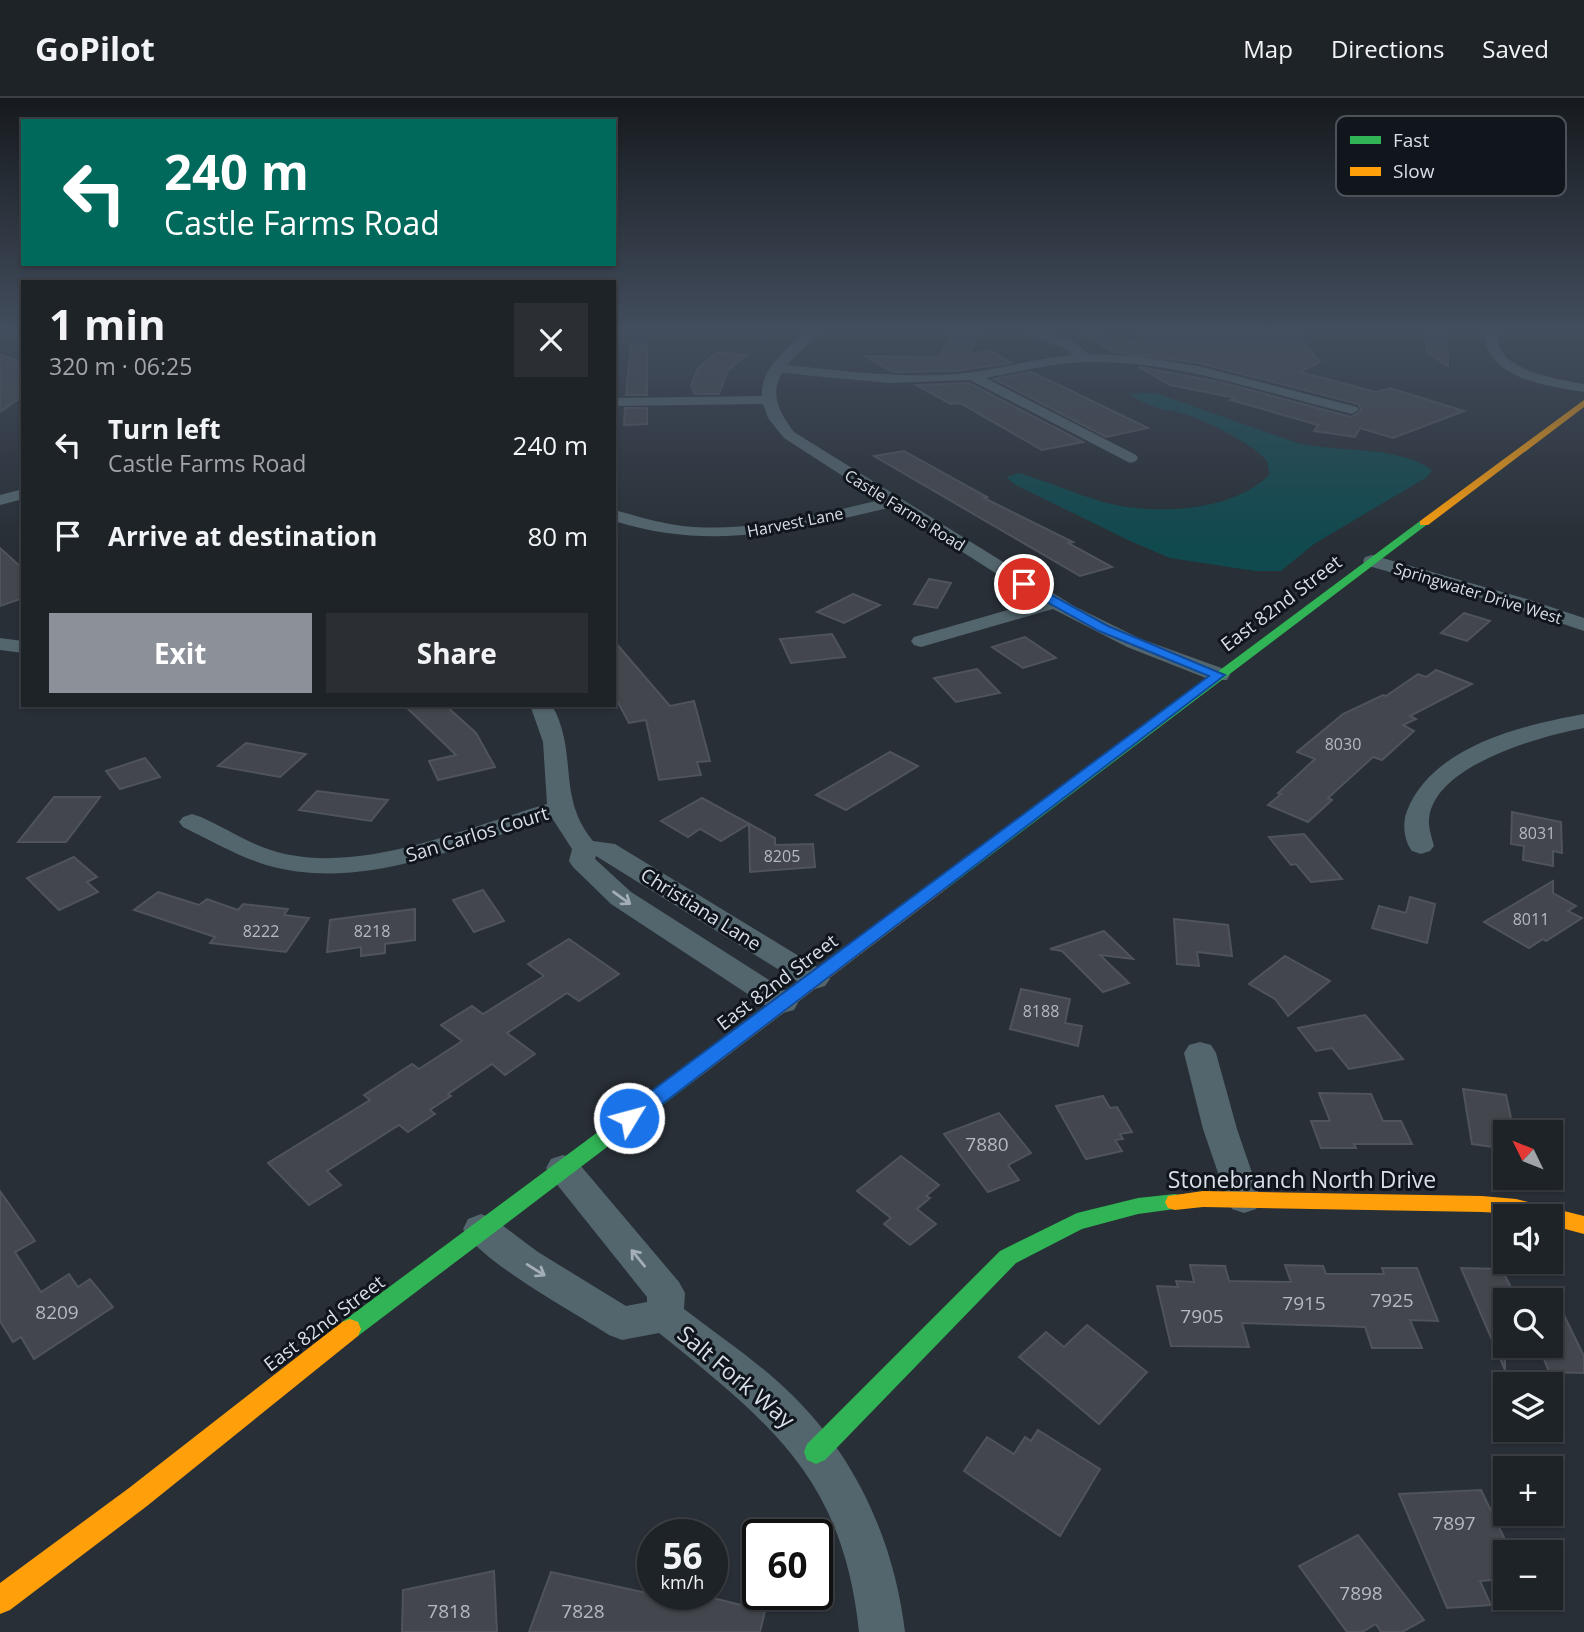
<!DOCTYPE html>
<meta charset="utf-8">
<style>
body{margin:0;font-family:"Open Sans",sans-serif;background:#2b2f34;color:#f1f3f6;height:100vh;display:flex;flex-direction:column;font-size:26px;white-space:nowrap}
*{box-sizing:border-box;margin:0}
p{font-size:23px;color:#a1a4a8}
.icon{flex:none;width:38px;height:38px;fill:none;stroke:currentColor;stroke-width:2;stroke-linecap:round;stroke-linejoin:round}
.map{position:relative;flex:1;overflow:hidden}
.panel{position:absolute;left:21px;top:182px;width:595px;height:427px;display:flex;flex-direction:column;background:#1e2328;border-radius:0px;box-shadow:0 2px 5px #0004,0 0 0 2px #3c4045}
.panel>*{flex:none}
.hud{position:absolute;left:21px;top:21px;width:595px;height:147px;border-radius:0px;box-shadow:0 2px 5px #0004,0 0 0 2px #3c4045;background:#00695c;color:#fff;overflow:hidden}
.needle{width:46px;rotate:313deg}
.controls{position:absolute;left:1493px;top:1022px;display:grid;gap:14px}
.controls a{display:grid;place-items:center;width:70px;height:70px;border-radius:0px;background:#1e2328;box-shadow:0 2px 5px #0004,0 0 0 2px #3c4045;font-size:35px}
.speed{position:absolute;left:637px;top:1421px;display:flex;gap:14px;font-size:35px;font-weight:700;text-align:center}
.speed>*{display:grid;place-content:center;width:91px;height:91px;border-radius:50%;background:#1e2328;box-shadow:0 2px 5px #0004,0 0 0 2px #3c4045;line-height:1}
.speed small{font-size:18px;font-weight:400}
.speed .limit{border:4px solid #111;border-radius:10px;background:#fff;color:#111}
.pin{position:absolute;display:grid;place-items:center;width:60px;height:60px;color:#fff;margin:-30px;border:4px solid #fff;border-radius:50%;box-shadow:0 2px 7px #0007}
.me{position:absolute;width:77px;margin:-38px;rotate:53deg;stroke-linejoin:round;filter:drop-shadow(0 0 5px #0008)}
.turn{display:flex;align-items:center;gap:24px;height:147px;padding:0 28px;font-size:32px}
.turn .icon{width:91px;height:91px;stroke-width:2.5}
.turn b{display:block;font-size:49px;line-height:60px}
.round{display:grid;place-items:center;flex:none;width:74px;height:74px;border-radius:0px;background:#2b2f34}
.headline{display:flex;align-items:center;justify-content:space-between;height:119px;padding:0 28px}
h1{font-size:42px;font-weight:700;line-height:52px}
.button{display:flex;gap:14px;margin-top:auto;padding:14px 28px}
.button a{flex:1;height:80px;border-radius:0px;background:#8c9099;color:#fff;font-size:28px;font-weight:700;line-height:80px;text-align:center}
.button a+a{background:#2b2f34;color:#f1f3f6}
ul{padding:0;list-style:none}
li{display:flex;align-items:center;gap:21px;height:91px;padding:0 28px}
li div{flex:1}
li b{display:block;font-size:26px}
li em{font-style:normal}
header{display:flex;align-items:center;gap:42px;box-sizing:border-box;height:98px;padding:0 35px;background:#1e2328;border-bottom:2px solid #3c4045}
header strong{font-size:33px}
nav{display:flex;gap:38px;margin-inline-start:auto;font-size:24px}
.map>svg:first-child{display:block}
</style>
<header>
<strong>GoPilot</strong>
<nav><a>Map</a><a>Directions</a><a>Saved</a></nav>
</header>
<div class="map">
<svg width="1584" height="1534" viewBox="0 0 1584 1534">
<rect width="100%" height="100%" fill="#282f36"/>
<path fill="#10494e" d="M1143,295H1155L1298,345C1338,355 1398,347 1432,372L1427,379L1314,446L1281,473H1255L1170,460L1130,443L1014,386L1007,379L1019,375C1046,383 1073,395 1100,403C1149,418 1233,415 1270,376C1269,375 1268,365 1268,365C1262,350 1204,322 1188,317C1169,311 1147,311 1131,296Z"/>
<g fill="#43464d" stroke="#4f535a" stroke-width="2">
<path d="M955,230H983L968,257L990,252L1011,265L955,273L893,274L864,258L939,259Z"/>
<path d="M1141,230H1292L1320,264L1300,274L1376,294L1390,290L1464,313L1393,340L1360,330L1355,339L1314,333L1318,327L1231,302L1236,300L1170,287L1139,269L1220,284L1351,319L1360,314L1361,311L1358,306L1199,265L1114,254L1082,236L1139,244Z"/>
<path d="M1425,230H1447L1448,268L1427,254Z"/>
<path d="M631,246L647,247V297H626Z"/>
<path d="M717,254L747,257L728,272L719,296H695L691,287L698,270Z"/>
<path d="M0,257L23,264V298L0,314Z"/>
<path d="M1031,274L1061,288L1148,330L1106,339L994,281Z"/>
<path d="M969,285L1083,344L1042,352L960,305L951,306L916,287Z"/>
<path d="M625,310H647V326L624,327Z"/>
<path d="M904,353L987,399L984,400L1073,444L1068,445L1112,469L1080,478L874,358Z"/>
<path d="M0,450L23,471V500L0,508Z"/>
<path d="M929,481L951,485L937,510L914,506Z"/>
<path d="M853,496L880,507L844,525L817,514Z"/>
<path d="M1464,515L1490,523L1467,543L1441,535Z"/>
<path d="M832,536L845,559L791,565L780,541Z"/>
<path d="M1025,539L1056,560L1023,570L992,549Z"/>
<path d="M614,543L670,608L694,603L710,663L697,664L701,677L659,682L646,622L629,625L614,597Z"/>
<path d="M977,571L1000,595L956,604L934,580Z"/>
<path d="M1436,572L1472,586L1410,618L1416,621L1403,627L1414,633L1382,662L1373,659L1328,700L1332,702L1308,724L1268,707L1281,696L1278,695L1315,661L1297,654L1343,616L1383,597L1386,598L1418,576L1426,579Z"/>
<path d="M404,607H445L476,635L495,669L438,682L429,663L456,657Z"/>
<path d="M246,645L306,656L280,679L218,668Z"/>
<path d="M890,654L918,668L846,712L816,697Z"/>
<path d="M145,660L160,679L120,691L106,673Z"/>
<path d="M317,693L388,702L371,723L299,712Z"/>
<path d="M54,699H100L66,744H18Z"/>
<path d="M702,700L775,740V747L813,746L815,769L750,774L749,726L721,743L700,731L688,739L661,723Z"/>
<path d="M1512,714L1561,724L1562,755L1553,753V768L1523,762L1524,748L1511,746Z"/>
<path d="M1304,736L1342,781L1311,784L1296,766L1291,767L1269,739Z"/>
<path d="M74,759L97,779L87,784L98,794L59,812L27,780Z"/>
<path d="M1553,783V795L1576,808L1568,813L1582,820L1546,843L1543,841L1529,850L1484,824Z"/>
<path d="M483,792L504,823L474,834L453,802Z"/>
<path d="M158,794L199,807L207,801L238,812L243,806L288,811L284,817L309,820L286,854L210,845L215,839L134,812Z"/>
<path d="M1410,799L1435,806L1427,845L1372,830L1379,808L1406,815Z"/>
<path d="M415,811V842L385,846V855L361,858V849L327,854L330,822Z"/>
<path d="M1174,821L1228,827L1232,858L1197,854L1199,868L1177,866Z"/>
<path d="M1104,833L1133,861L1100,857L1129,885L1103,894L1062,853L1050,851Z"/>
<path d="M569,841L619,876L579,903L567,895L507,935L535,956L505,977L492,966L448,996L451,998L430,1012L435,1016L408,1034L399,1027L327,1073L341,1087L309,1107L268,1065L370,1002L364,997L412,966L419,971L462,943L441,927L472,908L483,916L544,878L528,866Z"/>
<path d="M1285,858L1330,883L1288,918L1275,901L1249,886Z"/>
<path d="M1021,891L1070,901L1065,925L1082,928L1078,948L1010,931Z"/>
<path d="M1365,917L1403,961L1349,971L1332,950L1316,953L1298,930Z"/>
<path d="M1463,991L1506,997L1514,1034H1505V1046H1500L1501,1050L1472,1046Z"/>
<path d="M1319,995L1371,996L1383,1023H1401L1412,1046H1354L1356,1050H1321L1311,1023H1330Z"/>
<path d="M1103,998L1110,1010L1117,1009L1132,1034L1120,1036L1123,1041L1115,1042L1122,1053L1086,1061L1056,1008Z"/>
<path d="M999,1015L1031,1055L1008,1067L1019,1082L988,1094L944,1036Z"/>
<path d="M901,1058L939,1087L926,1098L930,1100L917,1111L936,1126L910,1147L884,1126L891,1120L857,1093Z"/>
<path d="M0,1093L35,1143L15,1154L41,1194L69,1176L78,1189L90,1181L113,1209L34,1261L21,1239L13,1244L0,1223Z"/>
<path d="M1190,1167L1225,1168L1229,1183L1291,1184L1285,1167L1323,1168L1326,1176H1384L1382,1170H1417L1438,1223L1410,1222L1422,1250H1372L1365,1229L1242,1225L1249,1249L1171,1248L1157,1188L1178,1189L1176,1183L1194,1184Z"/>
<path d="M1461,1170L1502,1171L1517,1202H1505V1272Z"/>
<path d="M1550,1189L1584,1258V1275L1549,1274L1539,1248H1550Z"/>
<path d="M1087,1227L1147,1274L1099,1326L1019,1259L1046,1234L1064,1249Z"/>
<path d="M1038,1332L1100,1371L1060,1438L964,1373L987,1339L1014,1356L1025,1339L1031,1343Z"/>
<path d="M1481,1392L1511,1454H1505V1481L1480,1483L1491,1507L1447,1510L1399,1396Z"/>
<path d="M1358,1437L1424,1522L1402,1534H1381L1376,1526L1362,1534H1347L1299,1468Z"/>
<path d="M494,1473L497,1534H402L403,1492Z"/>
<path d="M551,1474L674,1501L675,1496H697L765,1513L760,1534H529Z"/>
</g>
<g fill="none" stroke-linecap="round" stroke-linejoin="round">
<g fill="#53656d" fill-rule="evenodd">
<path d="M810,230H823L787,267C843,273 899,280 955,276C995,273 1033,260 1073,257L1066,251L1032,238L1030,235L1036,231L1076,245L1088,256L1135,258L1198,268L1357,309L1359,312L1352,316C1264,295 1178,262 1086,264C1052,265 1019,274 986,280L1136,357L1138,360L1136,363L1130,365L970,282L889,285L782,275C769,297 780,315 794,334L1074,508L1141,541L1227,572L1230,577L1227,582H1211L1127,549L1053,511L921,549L914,547L911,543L914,539L1039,503L892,409C794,432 714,454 614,423V412C637,418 659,425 683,428C749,435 816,417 880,402L784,340L768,320L763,306L614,308V300L762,298C760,269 790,248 810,230Z"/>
<path d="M1484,230H1496C1498,237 1498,246 1501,252C1512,274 1562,282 1584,286V294C1555,289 1508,284 1491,257C1486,250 1485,239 1484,230Z"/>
<path d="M23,391V401L0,407V397Z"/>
<path d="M1372,457L1527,501L1584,520V533L1513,509L1365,467L1363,463L1365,459Z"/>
<path d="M0,540L23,543V555L0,552Z"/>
<path d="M530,607H552C579,656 556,698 593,743L615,746L825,874L830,881L825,888L815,891L805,888L596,758L595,761L631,794L794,898L798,905L794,912L783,915L772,912L611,806L573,769L569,763L572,751L552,720C461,747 362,795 266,767C237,758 210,742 183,729L179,724L183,719L192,716L201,719C228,731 255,750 285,756C370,774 467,729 547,706L543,644Z"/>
<path d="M1584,616V630C1541,638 1434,667 1429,721C1428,729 1432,740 1434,748L1430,753L1421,756L1412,753C1404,743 1402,725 1407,713C1432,648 1523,627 1584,616Z"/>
<path d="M1200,944L1211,947L1216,955L1237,1031L1261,1101L1256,1111L1244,1115L1232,1111L1227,1101L1203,1031L1184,955L1189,947Z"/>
<path d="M563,1057L575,1061L679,1184L685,1195L684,1211C719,1238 757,1263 789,1294C856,1358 894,1443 905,1534H859C843,1380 771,1326 659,1235L622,1242L609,1237C575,1215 479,1163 463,1131L468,1121L481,1116L494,1121L538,1154L626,1208L647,1204V1199L551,1079L546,1070L551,1061Z"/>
</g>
<g fill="#30b455" fill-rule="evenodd">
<path d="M1420,423L1429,425L946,791H934L932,788L934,785Z"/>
<path d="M687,971L694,973L697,978L694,983L358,1238L350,1241L342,1238L339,1231L342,1224L680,973Z"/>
<path d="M1175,1096L1182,1098L1185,1104L1182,1110L1138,1116L1082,1131L1016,1165L825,1362L816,1366L807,1362L804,1354L807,1346L1000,1153L1077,1115L1138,1100Z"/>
</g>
<g fill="#ff9f0a" fill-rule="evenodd">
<path d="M1584,302V309L1428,427H1420V423Z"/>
<path d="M940,783L948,788L946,791L694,983L687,985L680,983L677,978L680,973L934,785Z"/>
<path d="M1203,1093L1482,1098L1516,1101L1584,1118V1136L1550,1127V1118L1482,1114L1203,1109L1175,1112L1168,1110L1165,1104L1168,1098Z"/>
<path d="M350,1221L358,1224L361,1231L358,1238L147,1408L10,1512L0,1516V1485L129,1390L342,1224Z"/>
</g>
</g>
<defs><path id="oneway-shaft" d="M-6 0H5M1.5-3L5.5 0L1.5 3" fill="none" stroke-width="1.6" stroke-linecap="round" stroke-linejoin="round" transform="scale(1.75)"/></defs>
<g stroke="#a3aeb7">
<use href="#oneway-shaft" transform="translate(622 800) rotate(36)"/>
<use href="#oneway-shaft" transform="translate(638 1160) rotate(-129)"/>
<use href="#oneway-shaft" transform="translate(536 1172) rotate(32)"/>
</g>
<linearGradient id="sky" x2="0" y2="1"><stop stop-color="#161a1e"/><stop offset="0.52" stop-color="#424d5d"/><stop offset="1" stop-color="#424d5d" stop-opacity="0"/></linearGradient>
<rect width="1584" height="445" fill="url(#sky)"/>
<path fill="#1a73e8" stroke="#114b97" stroke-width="2" d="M1020,484H1028L1108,528L1225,577L636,1026L629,1028L622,1026L619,1020L622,1015L1209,578L1099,533L1020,489Z"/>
<g text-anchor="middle" stroke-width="6" stroke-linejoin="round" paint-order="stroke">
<g font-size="16" fill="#d8dfe9" stroke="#10161c">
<text transform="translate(905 412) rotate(32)" y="6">Castle Farms Road</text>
<text transform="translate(795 424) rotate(-11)" y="6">Harvest Lane</text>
<text transform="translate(1478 495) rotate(17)" y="6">Springwater Drive West</text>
</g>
<g font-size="16" fill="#b3b9c2">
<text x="1343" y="652">8030</text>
<text x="1537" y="741">8031</text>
<text x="782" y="764">8205</text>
<text x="1531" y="827">8011</text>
<text x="261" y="839">8222</text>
<text x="372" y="839">8218</text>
<text x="1041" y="919">8188</text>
</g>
<g font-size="19" fill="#d8dfe9" stroke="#10161c">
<text transform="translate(1281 505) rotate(-37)" y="7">East 82nd Street</text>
<text transform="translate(477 736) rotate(-17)" y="7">San Carlos Court</text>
<text transform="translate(701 811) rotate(32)" y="7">Christiana Lane</text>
<text transform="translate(777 884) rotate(-37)" y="7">East 82nd Street</text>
<text transform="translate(324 1225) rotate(-37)" y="7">East 82nd Street</text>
</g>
<g font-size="19" fill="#b3b9c2">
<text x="987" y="1053">7880</text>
<text x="1392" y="1209">7925</text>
<text x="1304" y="1212">7915</text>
<text x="57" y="1221">8209</text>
<text x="1202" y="1225">7905</text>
<text x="1454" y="1432">7897</text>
<text x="1361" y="1502">7898</text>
<text x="449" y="1520">7818</text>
<text x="583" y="1520">7828</text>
</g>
<g font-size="23" fill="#d8dfe9" stroke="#10161c">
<text x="1302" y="1090">Stonebranch North Drive</text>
<text transform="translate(736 1279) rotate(40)" y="8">Salt Fork Way</text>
</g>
</g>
<rect x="1336" y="18" width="230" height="80" rx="10" fill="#10161c" stroke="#4c525a" stroke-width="2"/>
<rect x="1350" y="38" width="31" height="8" fill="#30b455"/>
<rect x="1350" y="69" width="31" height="9" fill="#ff9f0a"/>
<g font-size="19" fill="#d8dfe9">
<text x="1393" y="49">Fast</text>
<text x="1393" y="80">Slow</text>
</g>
</svg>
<div class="controls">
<a><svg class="needle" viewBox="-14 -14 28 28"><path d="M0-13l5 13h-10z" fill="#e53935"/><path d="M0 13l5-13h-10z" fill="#a1a4a8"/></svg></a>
<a><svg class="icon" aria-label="sound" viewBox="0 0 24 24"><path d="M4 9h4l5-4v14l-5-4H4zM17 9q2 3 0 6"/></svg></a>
<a><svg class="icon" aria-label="search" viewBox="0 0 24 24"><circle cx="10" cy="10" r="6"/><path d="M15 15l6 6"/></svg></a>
<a><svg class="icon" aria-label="layers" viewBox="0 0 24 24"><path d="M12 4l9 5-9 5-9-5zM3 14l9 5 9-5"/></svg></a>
<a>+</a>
<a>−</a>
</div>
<div class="speed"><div>56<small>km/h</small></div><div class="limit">60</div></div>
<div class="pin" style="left:1024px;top:486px;background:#d93025"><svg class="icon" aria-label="arrive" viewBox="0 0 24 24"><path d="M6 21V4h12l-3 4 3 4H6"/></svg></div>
<svg class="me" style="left:629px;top:1020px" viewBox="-20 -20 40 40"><circle r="17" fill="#1a73e8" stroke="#fff" stroke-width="3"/><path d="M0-11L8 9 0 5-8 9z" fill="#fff"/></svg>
<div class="hud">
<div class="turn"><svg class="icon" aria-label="left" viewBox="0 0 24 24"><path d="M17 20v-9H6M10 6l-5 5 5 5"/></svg><div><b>240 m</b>Castle Farms Road</div></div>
</div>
<section class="panel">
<div class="headline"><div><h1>1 min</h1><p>320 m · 06:25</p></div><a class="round"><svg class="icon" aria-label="close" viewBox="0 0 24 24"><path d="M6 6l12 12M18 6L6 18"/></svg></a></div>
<ul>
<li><svg class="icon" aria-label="left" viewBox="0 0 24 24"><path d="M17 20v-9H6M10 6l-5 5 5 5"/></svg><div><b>Turn left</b><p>Castle Farms Road</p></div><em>240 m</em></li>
<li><svg class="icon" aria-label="arrive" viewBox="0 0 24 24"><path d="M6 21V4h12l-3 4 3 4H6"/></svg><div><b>Arrive at destination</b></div><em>80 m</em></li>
</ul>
<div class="button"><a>Exit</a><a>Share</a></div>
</section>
</div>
